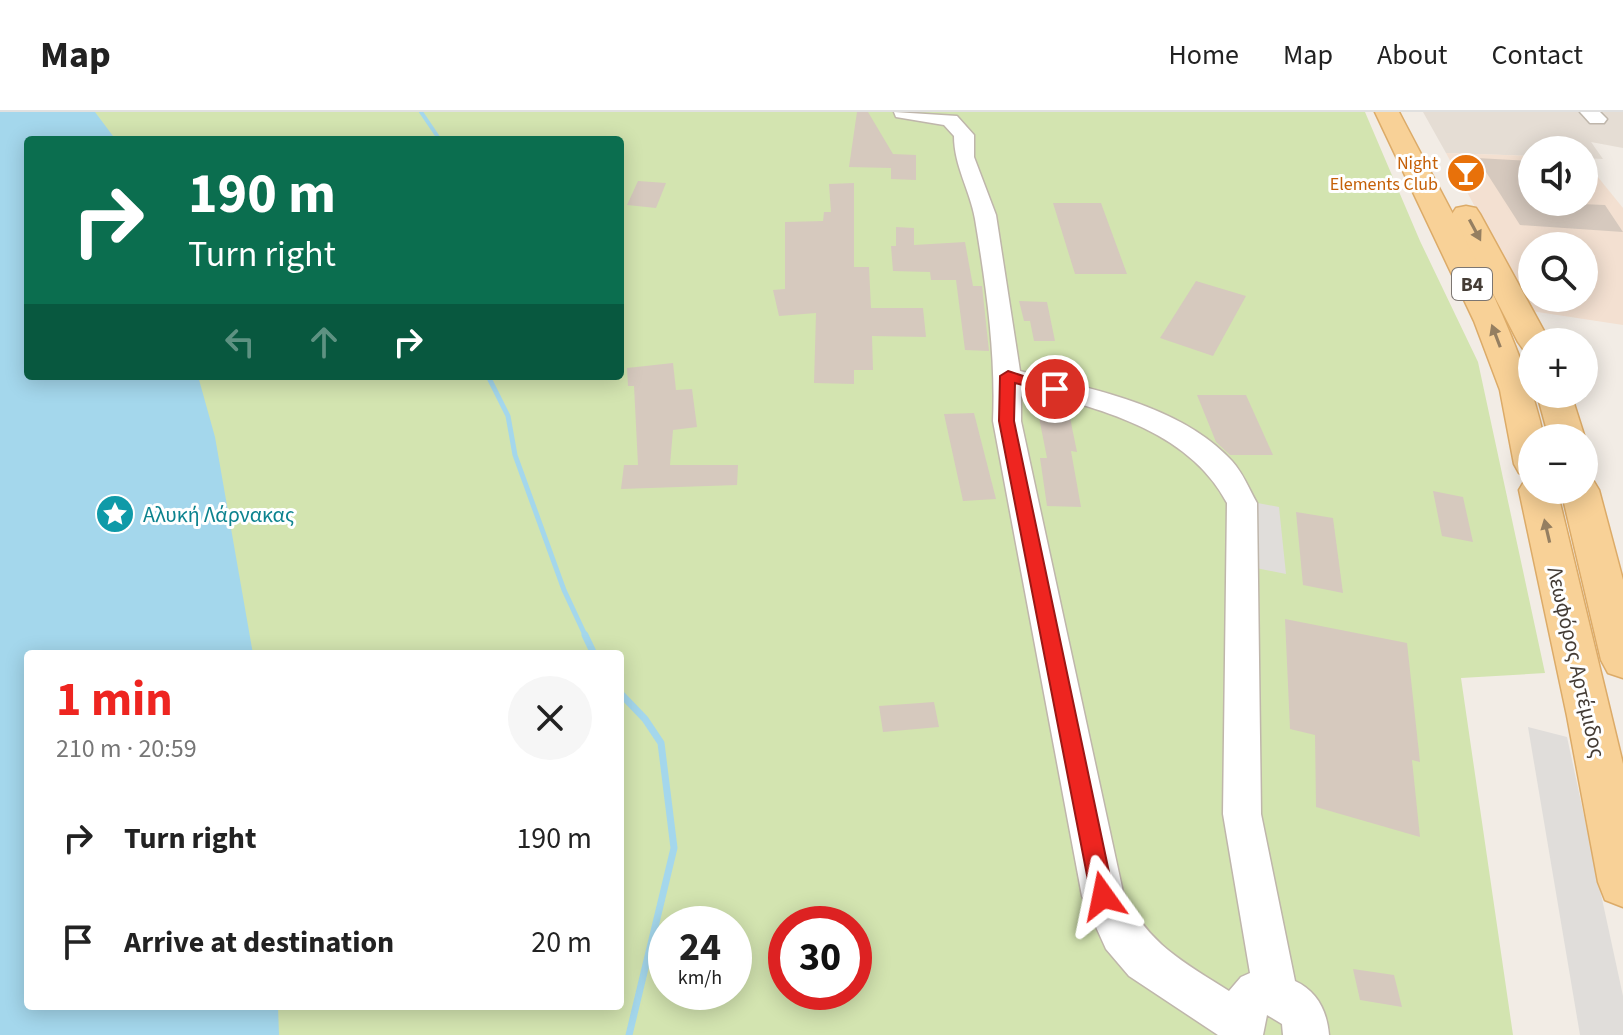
<!DOCTYPE html>
<meta charset="utf-8">
<style>
body{margin:0;font-family:"Source Sans 3",sans-serif;background:#f6f6f6;color:#222;height:100vh;display:flex;flex-direction:column;font-size:30px;white-space:nowrap}
*{box-sizing:border-box;margin:0}
p{font-size:26px;color:#767676}
.icon{flex:none;width:44px;height:44px;fill:none;stroke:currentColor;stroke-width:2;stroke-linecap:round;stroke-linejoin:round}
.map{position:relative;flex:1;overflow:hidden}
.drawer{position:absolute;left:24px;top:538px;width:600px;height:360px;display:flex;flex-direction:column;background:#fff;border-radius:8px;box-shadow:0 4px 20px #0003}
.drawer>*{flex:none}
.banner{position:absolute;left:24px;top:24px;width:600px;height:244px;border-radius:8px;box-shadow:0 4px 20px #0003;background:#0b6e4f;color:#fff;overflow:hidden}
.tools{position:absolute;left:1518px;top:24px;display:grid;gap:16px}
.tools a{display:grid;place-items:center;width:80px;height:80px;border-radius:50%;background:#fff;box-shadow:0 4px 20px #0003;font-size:40px}
.speed{position:absolute;left:648px;top:794px;display:flex;gap:16px;font-size:40px;font-weight:700;text-align:center}
.speed>*{display:grid;place-content:center;width:104px;height:104px;border-radius:50%;background:#fff;box-shadow:0 4px 20px #0003;line-height:1}
.speed small{font-size:20px;font-weight:400}
.speed .limit{border:12px solid #d22;background:#fff;color:#111}
.pin{position:absolute;display:grid;place-items:center;width:68px;height:68px;color:#fff;margin:-34px;border:4px solid #fff;border-radius:50%;box-shadow:0 2px 8px #0007}
.me{position:absolute;width:88px;margin:-44px;rotate:348deg;stroke-linejoin:round;filter:drop-shadow(0 0 6px #0008)}
.turn{display:flex;align-items:center;gap:28px;height:168px;padding:0 32px;font-size:36px}
.turn .icon{width:104px;height:104px;stroke-width:2.5}
.turn b{display:block;font-size:56px;line-height:68px}
.lanes{display:flex;align-items:center;height:76px;padding:0 32px;background:#0003;justify-content:center;gap:40px;direction:ltr}
.lanes .off{opacity:.35}
.round{display:grid;place-items:center;flex:none;width:84px;height:84px;border-radius:42px;background:#f6f6f6}
.overview{display:flex;align-items:center;justify-content:space-between;height:136px;padding:0 32px}
h1{font-size:48px;font-weight:700;line-height:60px;color:#ee2520}
ul{padding:0;list-style:none}
li{display:flex;align-items:center;gap:24px;height:104px;padding:0 32px}
li div{flex:1}
li b{display:block;font-size:30px}
li em{font-style:normal}
header{display:flex;align-items:center;gap:48px;box-sizing:border-box;height:112px;padding:0 40px;background:#fff;border-bottom:2px solid #e0e0e0}
header strong{font-size:38px}
nav{display:flex;gap:44px;margin-inline-start:auto;font-size:28px}
.map>svg:first-child{display:block}
</style>
<header>
<strong>Map</strong>
<nav><a>Home</a><a>Map</a><a>About</a><a>Contact</a></nav>
</header>
<div class="map">
<svg width="1623" height="923" viewBox="0 0 1623 923">
<rect width="100%" height="100%" fill="#f2ece5"/>
<path fill="#e5ddd4" d="M1423,0H1623V36L1591,30L1603,47L1584,46V38H1532V44L1446,41Z"/>
<path fill="#f3e0d1" fill-rule="evenodd" d="M1446,41L1532,44V90H1584V48L1623,96V213L1531,199ZM1532,134H1584V186H1532Z"/>
<path fill="#d3e4b0" fill-rule="evenodd" d="M0,0H1365L1420,129L1478,250L1545,561L1461,566L1513,923H0ZM28,28H620V264H28ZM28,542H620V894H28ZM666,812H734V880H666ZM786,812H854V880H786Z"/>
<g fill="#e0ddda">
<path d="M1247,389L1279,395L1286,462L1251,455Z"/>
<path d="M1528,615L1567,625L1623,884V923H1580Z"/>
</g>
<path fill="#a4d7ec" d="M0,0H95L116,28H28V264H198L215,325L253,542H28V894H278L279,923H0Z"/>
<g fill="none" stroke-linecap="round" stroke-linejoin="round">
<path stroke="#a4d7ec" stroke-width="4" d="M421,0L440,28"/>
<path stroke="#a4d7ec" stroke-width="5" d="M488,264L508,304L515,343L564,478L586,525"/>
<g stroke="#a4d7ec" stroke-width="7">
<path d="M585,523L594,542"/>
<path d="M620,581L645,607L661,631L674,736L629,923"/>
</g>
</g>
<g fill="#d6c9be">
<path d="M857,0H868L893,42L916,43V68L891,67V56L849,55Z"/>
<path d="M1477,46L1532,49V90L1605,93L1623,120L1520,113Z"/>
<path d="M638,69L666,71L656,96L627,93Z"/>
<path d="M854,71V155H869L871,196H923L926,225L872,224L873,258H854V272L814,271L816,201L779,204L773,178L785,177V110L823,109L824,100H831L829,72Z"/>
<path d="M1053,91H1101L1127,162H1075Z"/>
<path d="M896,115L914,116V133L965,130L973,174H982L989,239L965,238L956,168H931L930,160L893,159L891,134H896Z"/>
<path d="M1196,169L1246,184L1213,244L1160,226Z"/>
<path d="M1019,189L1047,190L1055,229H1034L1030,209H1024Z"/>
<path d="M673,251L676,278L692,277L697,315L673,318L670,353H738L737,373L621,377L624,353H638L634,274H628L627,256Z"/>
<path d="M1197,283H1246L1273,343H1230L1216,330Z"/>
<path d="M1035,285L1067,291L1077,340L1071,339L1081,395L1047,394L1040,346H1047Z"/>
<path d="M974,301L996,387L963,389L944,302Z"/>
<path d="M1433,379L1463,385L1473,430L1442,424Z"/>
<path d="M1296,400L1333,406L1343,481L1303,473Z"/>
<path d="M1285,507L1407,531L1420,650L1412,648L1420,725L1316,695L1315,623L1290,617Z"/>
<path d="M934,590L939,615L883,620L879,594Z"/>
<path d="M1353,857L1394,863L1402,895L1360,888Z"/>
</g>
<g fill="none" stroke-linecap="round" stroke-linejoin="round">
<defs>
<g id="minor">
<path d="M894,0L957,4L974,23V45L996,103L1020,259C1091,277 1181,293 1232,349C1243,361 1249,377 1257,391L1261,702L1295,869C1317,879 1327,899 1329,923H1283L1282,912L1267,903L1263,923H1218L1129,864L1106,837L1082,784L993,309C996,242 986,173 975,107C970,78 954,54 954,24L944,13L896,5ZM1021,276C1097,296 1188,317 1227,391L1223,702L1250,861L1241,865L1229,879C1182,849 1148,832 1123,780L1021,309Z"/>
<path d="M1580,0H1600L1607,7L1604,11H1590Z"/>
</g>
<g id="major">
<path d="M1375,0H1399C1453,105 1519,213 1544,326H1532V365L1519,361L1514,352L1500,278L1474,209Z"/>
<path d="M1466,94L1476,96L1480,102L1550,230H1532V239L1523,237L1518,230L1452,102L1456,96Z"/>
<path d="M1537,282H1571L1585,326L1584,327L1549,326Z"/>
<path d="M1532,366V378H1557L1623,652V795L1605,788L1598,770L1567,604L1519,378L1525,368Z"/>
<path d="M1584,366L1593,368L1599,378L1623,468V566L1608,561L1601,548L1561,378H1584Z"/>
</g>
</defs>
<use href="#minor" stroke="#bfb6ab" stroke-width="3"/>
<use href="#major" stroke="#dcab68" stroke-width="3"/>
<use href="#minor" fill="#fff" fill-rule="evenodd"/>
<use href="#major" fill="#f8d197" fill-rule="evenodd"/>
</g>
<defs><path id="oneway-solid" d="M-6-.8H1V-3.2L6.5 0L1 3.2V.8H-6Z" transform="scale(2)"/></defs>
<g fill="#957f61">
<use href="#oneway-solid" transform="translate(1475 118) rotate(62)"/>
<use href="#oneway-solid" transform="translate(1496 224) rotate(-111)"/>
<use href="#oneway-solid" transform="translate(1547 419) rotate(-103)"/>
</g>
<path fill="#ee2520" stroke="#9b1815" stroke-width="2" d="M1008,259L1063,277L1055,282L1015,271L1014,309L1114,784L1111,792L1103,796L1095,792L1091,784L999,309L1000,264Z"/>
<defs>
<symbol id="bar-disc" viewBox="-11 -11 22 22"><circle r="9.5" fill="#e8710a" stroke="#fff"/><path d="M-6-5H6L.8 .8V4.5H3.5V6h-7V4.5H-.8V.8Z" fill="#fff"/></symbol>
<symbol id="sight-disc" viewBox="-11 -11 22 22"><circle r="9.5" fill="#0f9aa8" stroke="#fff"/><path d="M0-6L1.8-2.2L6-1.7L2.9 1.2L3.7 5.4L0 3.3L-3.7 5.4L-2.9 1.2L-6-1.7L-1.8-2.2Z" fill="#fff"/></symbol>
</defs>
<g fill-rule="evenodd">
<use href="#bar-disc" x="1444" y="39" width="44" height="44"/>
<use href="#sight-disc" x="93" y="380" width="44" height="44"/>
</g>
<g text-anchor="middle" stroke-width="6" stroke-linejoin="round" paint-order="stroke">
<g font-size="18" fill="#c56008" stroke="#fff" text-anchor="end">
<text x="1438" y="57">Night<tspan x="1438" dy="21">Elements Club</tspan></text>
</g>
<rect fill="#fff" stroke="#7c7672" stroke-width="2" x="1452" y="156" width="40" height="32" rx="6"/>
<g font-size="20" font-weight="bold" fill="#443c35">
<text x="1472" y="179">B4</text>
</g>
<g font-size="22" fill="#0d838f" stroke="#fff" text-anchor="start">
<text x="143" y="410">Αλυκή Λάρνακας</text>
</g>
<g font-size="22" fill="#443c35" stroke="#fff">
<text transform="translate(1577 550) rotate(77)" y="8">Λεωφόρος Αρτέμιδος</text>
</g>
</g>
</svg>
<div class="tools">
<a><svg class="icon" aria-label="sound" viewBox="0 0 24 24"><path d="M4 9h4l5-4v14l-5-4H4zM17 9q2 3 0 6"/></svg></a>
<a><svg class="icon" aria-label="search" viewBox="0 0 24 24"><circle cx="10" cy="10" r="6"/><path d="M15 15l6 6"/></svg></a>
<a>+</a>
<a>−</a>
</div>
<div class="speed"><div>24<small>km/h</small></div><div class="limit">30</div></div>
<div class="pin" style="left:1055px;top:277px;background:#d93025"><svg class="icon" aria-label="arrive" viewBox="0 0 24 24"><path d="M6 21V4h12l-3 4 3 4H6"/></svg></div>
<svg class="me" style="left:1103px;top:784px" viewBox="-20 -20 40 40"><path d="M0-17L14 15 0 8-14 15z" fill="#ee2520" stroke="#fff" stroke-width="4"/></svg>
<div class="banner">
<div class="turn"><svg class="icon" aria-label="right" viewBox="0 0 24 24"><path d="M7 20v-9h11M14 6l5 5-5 5"/></svg><div><b>190 m</b>Turn right</div></div>
<div class="lanes"><svg class="icon off" aria-label="left" viewBox="0 0 24 24"><path d="M17 20v-9H6M10 6l-5 5 5 5"/></svg><svg class="icon off" aria-label="ahead" viewBox="0 0 24 24"><path d="M12 20V5M6 11l6-6 6 6"/></svg><svg class="icon" aria-label="right" viewBox="0 0 24 24"><path d="M7 20v-9h11M14 6l5 5-5 5"/></svg></div>
</div>
<section class="drawer">
<div class="overview"><div><h1>1 min</h1><p>210 m · 20:59</p></div><a class="round"><svg class="icon" aria-label="close" viewBox="0 0 24 24"><path d="M6 6l12 12M18 6L6 18"/></svg></a></div>
<ul>
<li><svg class="icon" aria-label="right" viewBox="0 0 24 24"><path d="M7 20v-9h11M14 6l5 5-5 5"/></svg><div><b>Turn right</b></div><em>190 m</em></li>
<li><svg class="icon" aria-label="arrive" viewBox="0 0 24 24"><path d="M6 21V4h12l-3 4 3 4H6"/></svg><div><b>Arrive at destination</b></div><em>20 m</em></li>
</ul>
</section>
</div>
